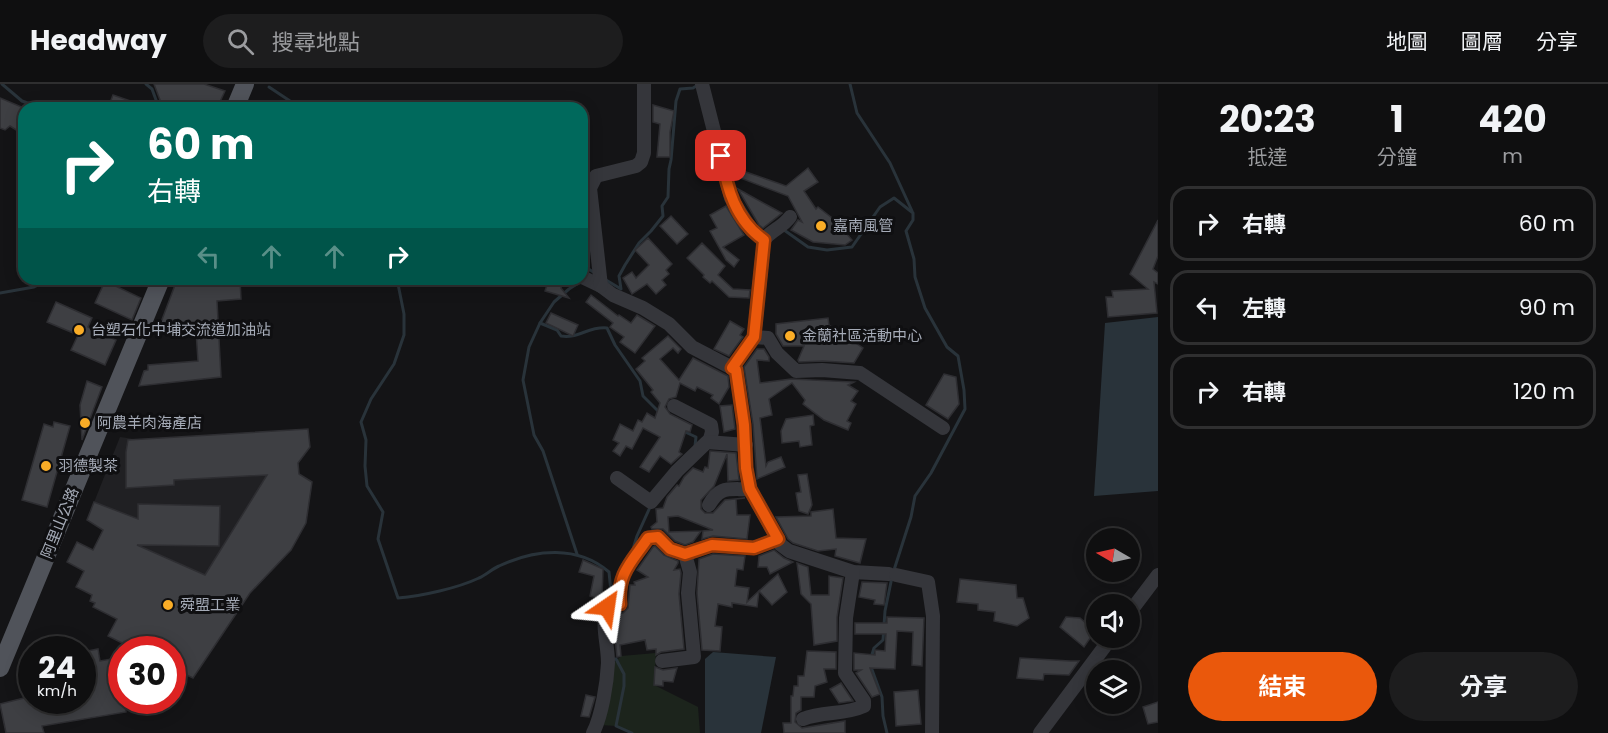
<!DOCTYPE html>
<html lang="zh-TW">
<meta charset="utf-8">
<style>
body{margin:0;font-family:Poppins,"Noto Sans TC",sans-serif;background:#1d1d1e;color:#f1f3f6;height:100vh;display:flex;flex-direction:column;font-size:22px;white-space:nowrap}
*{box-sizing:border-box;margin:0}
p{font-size:20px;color:#9b9c9f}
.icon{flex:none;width:33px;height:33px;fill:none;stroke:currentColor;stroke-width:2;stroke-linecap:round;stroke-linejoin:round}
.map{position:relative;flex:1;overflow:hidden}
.side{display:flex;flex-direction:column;background:#0f0f10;width:450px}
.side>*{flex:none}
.top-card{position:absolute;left:18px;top:18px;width:570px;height:183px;border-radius:18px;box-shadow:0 3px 15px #0003,0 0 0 2px #2f2f30;background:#00695c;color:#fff;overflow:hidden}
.needle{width:39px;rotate:279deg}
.buttons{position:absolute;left:1086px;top:444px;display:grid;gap:12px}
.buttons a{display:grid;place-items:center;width:54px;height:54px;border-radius:50%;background:#0f0f10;box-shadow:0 3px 15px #0003,0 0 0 2px #2f2f30;font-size:30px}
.speed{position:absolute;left:18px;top:552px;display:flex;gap:12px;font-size:30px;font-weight:700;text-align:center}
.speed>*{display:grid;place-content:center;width:78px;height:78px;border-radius:50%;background:#0f0f10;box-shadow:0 3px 15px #0003,0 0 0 2px #2f2f30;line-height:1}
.speed small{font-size:15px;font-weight:400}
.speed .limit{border:9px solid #d22;background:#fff;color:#111}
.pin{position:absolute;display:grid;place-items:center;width:51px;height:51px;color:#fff;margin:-26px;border-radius:12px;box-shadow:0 3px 9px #0006}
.me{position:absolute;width:66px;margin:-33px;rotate:32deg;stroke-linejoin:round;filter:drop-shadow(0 0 4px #0008)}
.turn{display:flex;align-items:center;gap:21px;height:126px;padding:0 30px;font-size:27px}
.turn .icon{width:78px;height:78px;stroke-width:2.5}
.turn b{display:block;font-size:42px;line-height:51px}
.lanes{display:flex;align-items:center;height:57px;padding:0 30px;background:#0003;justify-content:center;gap:30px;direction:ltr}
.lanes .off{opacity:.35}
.eta{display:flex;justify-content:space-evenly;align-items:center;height:102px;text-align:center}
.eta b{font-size:36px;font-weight:700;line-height:42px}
.button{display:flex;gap:12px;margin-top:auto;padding:12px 30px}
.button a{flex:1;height:69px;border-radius:36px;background:#ea580c;color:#fff;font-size:24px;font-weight:700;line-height:69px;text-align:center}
.button a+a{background:#1d1d1e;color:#f1f3f6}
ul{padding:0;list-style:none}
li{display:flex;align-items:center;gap:18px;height:75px;margin:0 12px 9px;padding:0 18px;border:3px solid #2f2f30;border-radius:18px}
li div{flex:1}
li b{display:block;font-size:22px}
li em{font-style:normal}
header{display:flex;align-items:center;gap:36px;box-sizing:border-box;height:84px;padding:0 30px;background:#0f0f10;border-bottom:2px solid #2f2f30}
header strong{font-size:28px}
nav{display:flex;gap:33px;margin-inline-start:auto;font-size:21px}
.search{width:420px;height:54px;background:#1d1d1e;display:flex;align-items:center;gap:15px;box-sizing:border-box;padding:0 21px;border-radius:33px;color:#9b9c9f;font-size:22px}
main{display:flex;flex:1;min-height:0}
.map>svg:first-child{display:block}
</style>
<header>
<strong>Headway</strong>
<div class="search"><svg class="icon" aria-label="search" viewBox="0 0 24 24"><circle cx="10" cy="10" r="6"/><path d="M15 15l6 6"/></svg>搜尋地點</div>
<nav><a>地圖</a><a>圖層</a><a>分享</a></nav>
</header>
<main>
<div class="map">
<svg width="1158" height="649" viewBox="0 0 1158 649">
<rect width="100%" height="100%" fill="#141416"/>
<path fill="#202023" d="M120,353L298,379L299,390L312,398L306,439L291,466L250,509L205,491L103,446L87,436Z"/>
<path fill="#1c241c" d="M656,569L654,601L698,623L700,649H632L616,642L601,641L611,582L621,572Z"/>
<g fill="#29333a">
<path d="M1158,233V407L1094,412L1105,239Z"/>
<path d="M713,568L776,573L761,649H705V575Z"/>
</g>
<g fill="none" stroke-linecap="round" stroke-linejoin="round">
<g stroke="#29333a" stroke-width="3">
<path d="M2,0L22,17L42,24"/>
<path d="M146,0L152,5L159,24"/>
<path d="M850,0L857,29L890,79L912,127"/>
<path d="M269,3L290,17L296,24"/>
<path d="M784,146L808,163L827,166L852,163L880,123L894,114L913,129V136L906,147L914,175L915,193L925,224L947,263L958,272L964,306L965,325L931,389L915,412L911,433L894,486"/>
<path d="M582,181L595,189"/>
<path d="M397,195L404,230V251L394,280L371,315L361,338L366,356L365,382L367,402L383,428L378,455L398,514C422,512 458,504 479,494C486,491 492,485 499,482C535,465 578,461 609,488L611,508L609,519"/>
<path d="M606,196L621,205L619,192L625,181L639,159L651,147L663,132L662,122L668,113L669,85L671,76L676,17L680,5L693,4L698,1"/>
<path d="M0,209L34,203L50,195"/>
<path d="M540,239L557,246L561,252C578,255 589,242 607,244L615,261L640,297L643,312L660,329"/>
<path d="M683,347L696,353L695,362"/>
<path d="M633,465L637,452L651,421"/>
<path d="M577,470L543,367L534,351L523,296L529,263L540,239L554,218L569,205L580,198"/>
<path d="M871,574L874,564L883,556L885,527L892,493"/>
<path d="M613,575H616L624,590V602L616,642L632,649"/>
<path d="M871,583L882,613L883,632L887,649"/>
</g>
</g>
<g fill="#3e3f43" stroke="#2e2e32" stroke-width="1.5">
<path d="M154,0H204L225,7L217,24H163Z"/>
<path d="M113,11L148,23V24H108Z"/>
<path d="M0,14L24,24V51L10,42L5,46L0,44Z"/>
<path d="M653,21L674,27L670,48V73H657L660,40L653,38Z"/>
<path d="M731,77L746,88L786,102L808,84L818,98L804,107L816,125L818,123L836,137L852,156L845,161L813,158L791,146L798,136L802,138L788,112L735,92Z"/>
<path d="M738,105L767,121L782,129L763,144L759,141Z"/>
<path d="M726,122L744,151L723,163L739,176L734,183L726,176L710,147L717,144L710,131Z"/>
<path d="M671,132L688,150L677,160L660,142Z"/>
<path d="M1158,136V172L1153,185L1158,189V200L1154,198L1157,229L1108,233L1106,213H1113L1112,207L1148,205L1130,190Z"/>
<path d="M648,154L672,180L666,186L669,190L662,196L666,201L656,210L647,200L632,210L623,194L632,188L636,194L649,181L635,166Z"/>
<path d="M702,159L725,182L718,191L733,205L750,206L749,214L729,213L712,197L710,199L703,193L704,191L687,174Z"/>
<path d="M240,195L241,215L217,217L221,293L139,302L144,287L148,286V281L198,277L196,247L157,249L175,201Z"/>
<path d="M549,195H564L561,204L569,214L545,207Z"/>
<path d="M105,197L141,214L132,236L95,219Z"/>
<path d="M591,211L618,232L619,231L631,239L637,231L655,242L635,269L620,258L624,253L610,243L613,239L586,218Z"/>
<path d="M56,218L92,234L88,243L116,256L105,281L71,266L78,251L47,238Z"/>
<path d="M551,229L578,241L573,252L546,239Z"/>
<path d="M828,234L829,241L863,264L854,279L823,277L799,278L798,276L804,262H783L776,250V240Z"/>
<path d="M730,237L744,245L740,251L743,253L729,272L714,265Z"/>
<path d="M668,252L681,265L678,269L673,264L660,275L679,296L693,274L728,292L729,303L719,320L711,314L713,311L697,303L695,307L680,299L676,313L669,315L665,323L670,330L692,341L690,348L686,347L679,368L682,370L671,380L660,372L649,388L640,383L660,353L643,344L632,365L626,362L620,372L613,367L619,359L613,356L620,340L633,347L638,336L642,338L647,329L655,334L660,319L651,308L653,306L636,285L645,277L642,274Z"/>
<path d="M757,265H764L769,273V277L757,276L760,299L791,295L854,298L848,301L858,307L851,317L856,320L847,337L851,339L848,346L824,336L803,320L805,316L792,299L769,315L772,331L760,334L766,382L768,378L781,373L785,383L757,395L753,340L744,283Z"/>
<path d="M944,290L956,293L959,320L948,335L926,321Z"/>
<path d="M87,297L102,303L82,356L80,321Z"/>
<path d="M732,321L735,345L724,348L720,322Z"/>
<path d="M813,331L814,341L810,342L812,361L800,363L799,357L782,359L781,347L786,335Z"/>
<path d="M54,338L70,342L47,423L22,416L44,340L53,343Z"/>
<path d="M308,345L310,363L298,379L299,390L312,398L306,439L291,466L250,509L193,594L172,584V566H136L108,552L117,535L93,523L95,519L90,517L92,511L76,503L84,487L67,478L77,458L93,466L103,446L87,436L94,418L138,435V420L220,422L219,462L137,461L205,491L267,391L174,396V401L126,404V368L128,356Z"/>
<path d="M710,367L736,369L739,396L728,397L727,370L714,402L701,416V425L705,429H713L725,416L745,414L736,415L737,431H750L747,455L713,452L702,455L703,447L713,446L678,432L668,433L669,448L701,447L693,458L685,461L675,457L663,445H652L651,443L657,438L656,425L663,424L667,413L677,401L679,402L684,393L693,384L703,388L705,383L708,384Z"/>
<path d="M807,390L812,421L808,430L799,427L796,409L801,408L798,391Z"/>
<path d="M833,425L836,454L866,455L860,479L835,472L836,465L818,467L793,459L788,455L776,433L811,432V428Z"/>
<path d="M655,462L664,471L678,477V479L674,486L680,485L681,489L679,510L684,565L661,568L656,571V565L647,566L645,556L620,561L621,572L617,573L614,544L615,531L623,529L628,524L630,501H635L634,498L648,493L637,486L653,463Z"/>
<path d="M774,466L784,474L793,478L770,490L767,483H758L759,472Z"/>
<path d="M713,470L745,472L743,486L737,485L735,502L749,504L747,518L759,507L757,523L732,519V523L718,520L715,542L722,543L720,567L702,566L697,509L699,475Z"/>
<path d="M583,476L603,485L602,516L590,512L594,492L579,488Z"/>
<path d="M797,479L808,483L811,511H829V492L843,494L837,533V557L814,561L811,520L801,510Z"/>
<path d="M778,490L787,508L772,521L759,507Z"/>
<path d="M960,495L1016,501L1017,514H1023L1029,534L1017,542L994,537L995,528L978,526V520L957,518Z"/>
<path d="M862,498L887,499L884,521L874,520L875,516L859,513Z"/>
<path d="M887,533L924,534L922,582L912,581L913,548L897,547L895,585L870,584L880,610L872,613L856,589L861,586H854V569L875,571V566L885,567L886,550H855V539H887Z"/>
<path d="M1066,533L1080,534L1095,547L1084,563L1060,543Z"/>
<path d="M98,565L100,577L117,574L122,600V616H124L126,628L42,642L44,649H6L0,620L32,612V616H82V568Z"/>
<path d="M807,567L836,568V585H824L827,598L815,602L814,613H801V626L796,629L795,638L802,644L845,637V649H784L783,639H791V612H793L794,602H798V592H804Z"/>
<path d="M1020,574L1070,577H1079L1069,591L1044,590L1043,596L1017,594Z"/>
<path d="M655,583L663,586L677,584L673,598L663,597V602L654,601Z"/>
<path d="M841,599L853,617L839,619L830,605Z"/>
<path d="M918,606L921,640L896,642L894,608Z"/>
<path d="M586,611L595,613L589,633L581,632Z"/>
<path d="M1158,618V638L1148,640L1143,623Z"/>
</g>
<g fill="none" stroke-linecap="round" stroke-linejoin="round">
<g stroke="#35363b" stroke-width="14">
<path d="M702,0L731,114L752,147L764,156"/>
<path d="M582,193L601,202L613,211L643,224L669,240L692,263L736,286L744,341L746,384L750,405L781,461L789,467L853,488L889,490"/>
<path d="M601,202L590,104L596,92L636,82L641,78L644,69V0"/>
<path d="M754,253L768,254L777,269L796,287L822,286L860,289L943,344"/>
<path d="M732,284L754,253L764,156C771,146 782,144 790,133"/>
<path d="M674,322L711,341L712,348L709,358"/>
<path d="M617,394L651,418L677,387L707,358L746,361"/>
<path d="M709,421C720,401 729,406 750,405"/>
<path d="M896,491L928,498L933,532L932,649"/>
<path d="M1130,528L1158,491"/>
<path d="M662,577L694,573L688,509L690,488L685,470"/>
<path d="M803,635C823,627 845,631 864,622V617L845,589L846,534L853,488"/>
<path d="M593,649C602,631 607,599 608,579C608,559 601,543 607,523L620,520C617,489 632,478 648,454L659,453L670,465L685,470L712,461L754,464L778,455"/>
<path d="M1040,649L1111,554"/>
</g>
<g stroke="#50535a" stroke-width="18">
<path d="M235,24L245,0"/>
<path d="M0,584L161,195"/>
</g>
</g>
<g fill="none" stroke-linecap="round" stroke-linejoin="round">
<defs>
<path id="route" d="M607,523L620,520C617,489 632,478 648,454L658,453L670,465L685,470L712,461L754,464L778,455L750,405L746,384L744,341L736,286L732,284L754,253L764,156C735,136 727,104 721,72"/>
</defs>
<use href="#route" stroke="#983908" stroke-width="15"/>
<use href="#route" stroke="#ea580c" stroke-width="10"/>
</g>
<g fill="#faad27" stroke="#0f0f11" stroke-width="2">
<circle cx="821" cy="142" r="6"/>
<circle cx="79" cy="246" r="6"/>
<circle cx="790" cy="252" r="6"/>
<circle cx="85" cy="339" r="6"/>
<circle cx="46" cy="382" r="6"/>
<circle cx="168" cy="521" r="6"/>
</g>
<g text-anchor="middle" stroke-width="6" stroke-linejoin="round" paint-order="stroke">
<g font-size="15" fill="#a5abb7" stroke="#0f0f11" text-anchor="start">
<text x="833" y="147">嘉南風管</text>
<text x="91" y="251">台塑石化中埔交流道加油站</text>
<text x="802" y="257">金蘭社區活動中心</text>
<text x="97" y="344">阿農羊肉海產店</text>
<text x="58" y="387">羽德製茶</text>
<text x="180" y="526">舜盟工業</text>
</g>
<g font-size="15" fill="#a5abb7" stroke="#0f0f11">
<text transform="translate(60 439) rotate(-68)" y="5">阿里山公路</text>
</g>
</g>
</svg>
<div class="buttons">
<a><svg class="needle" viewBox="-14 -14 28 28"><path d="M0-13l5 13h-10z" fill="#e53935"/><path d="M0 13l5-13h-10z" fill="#9b9c9f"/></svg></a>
<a><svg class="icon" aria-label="sound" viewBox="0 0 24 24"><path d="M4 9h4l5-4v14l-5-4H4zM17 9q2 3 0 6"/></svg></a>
<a><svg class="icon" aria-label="layers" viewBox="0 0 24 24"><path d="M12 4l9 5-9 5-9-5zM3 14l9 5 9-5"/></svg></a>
</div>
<div class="speed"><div>24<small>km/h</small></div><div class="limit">30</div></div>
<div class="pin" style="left:721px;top:72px;background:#d93025"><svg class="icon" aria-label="arrive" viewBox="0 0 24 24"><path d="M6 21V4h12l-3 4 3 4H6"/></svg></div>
<svg class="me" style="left:607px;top:523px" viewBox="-20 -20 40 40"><path d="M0-17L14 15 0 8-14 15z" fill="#ea580c" stroke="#fff" stroke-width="4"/></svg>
<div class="top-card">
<div class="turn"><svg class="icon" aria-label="right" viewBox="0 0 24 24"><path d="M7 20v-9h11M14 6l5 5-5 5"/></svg><div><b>60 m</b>右轉</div></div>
<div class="lanes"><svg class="icon off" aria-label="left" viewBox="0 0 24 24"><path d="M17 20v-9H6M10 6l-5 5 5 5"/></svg><svg class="icon off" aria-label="ahead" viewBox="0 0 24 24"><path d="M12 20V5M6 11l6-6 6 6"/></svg><svg class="icon off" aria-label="ahead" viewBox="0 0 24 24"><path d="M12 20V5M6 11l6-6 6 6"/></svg><svg class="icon" aria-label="right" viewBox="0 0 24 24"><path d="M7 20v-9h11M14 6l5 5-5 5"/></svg></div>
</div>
</div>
<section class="side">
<div class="eta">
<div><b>20:23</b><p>抵達</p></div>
<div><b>1</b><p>分鐘</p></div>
<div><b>420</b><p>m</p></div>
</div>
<ul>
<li><svg class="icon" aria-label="right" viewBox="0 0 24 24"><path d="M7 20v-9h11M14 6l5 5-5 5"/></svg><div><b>右轉</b></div><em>60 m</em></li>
<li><svg class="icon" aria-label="left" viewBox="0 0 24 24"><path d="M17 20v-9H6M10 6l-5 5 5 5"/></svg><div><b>左轉</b></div><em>90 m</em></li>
<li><svg class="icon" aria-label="right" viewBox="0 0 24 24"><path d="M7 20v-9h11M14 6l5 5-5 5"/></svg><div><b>右轉</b></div><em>120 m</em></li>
</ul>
<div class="button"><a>結束</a><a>分享</a></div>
</section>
</main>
